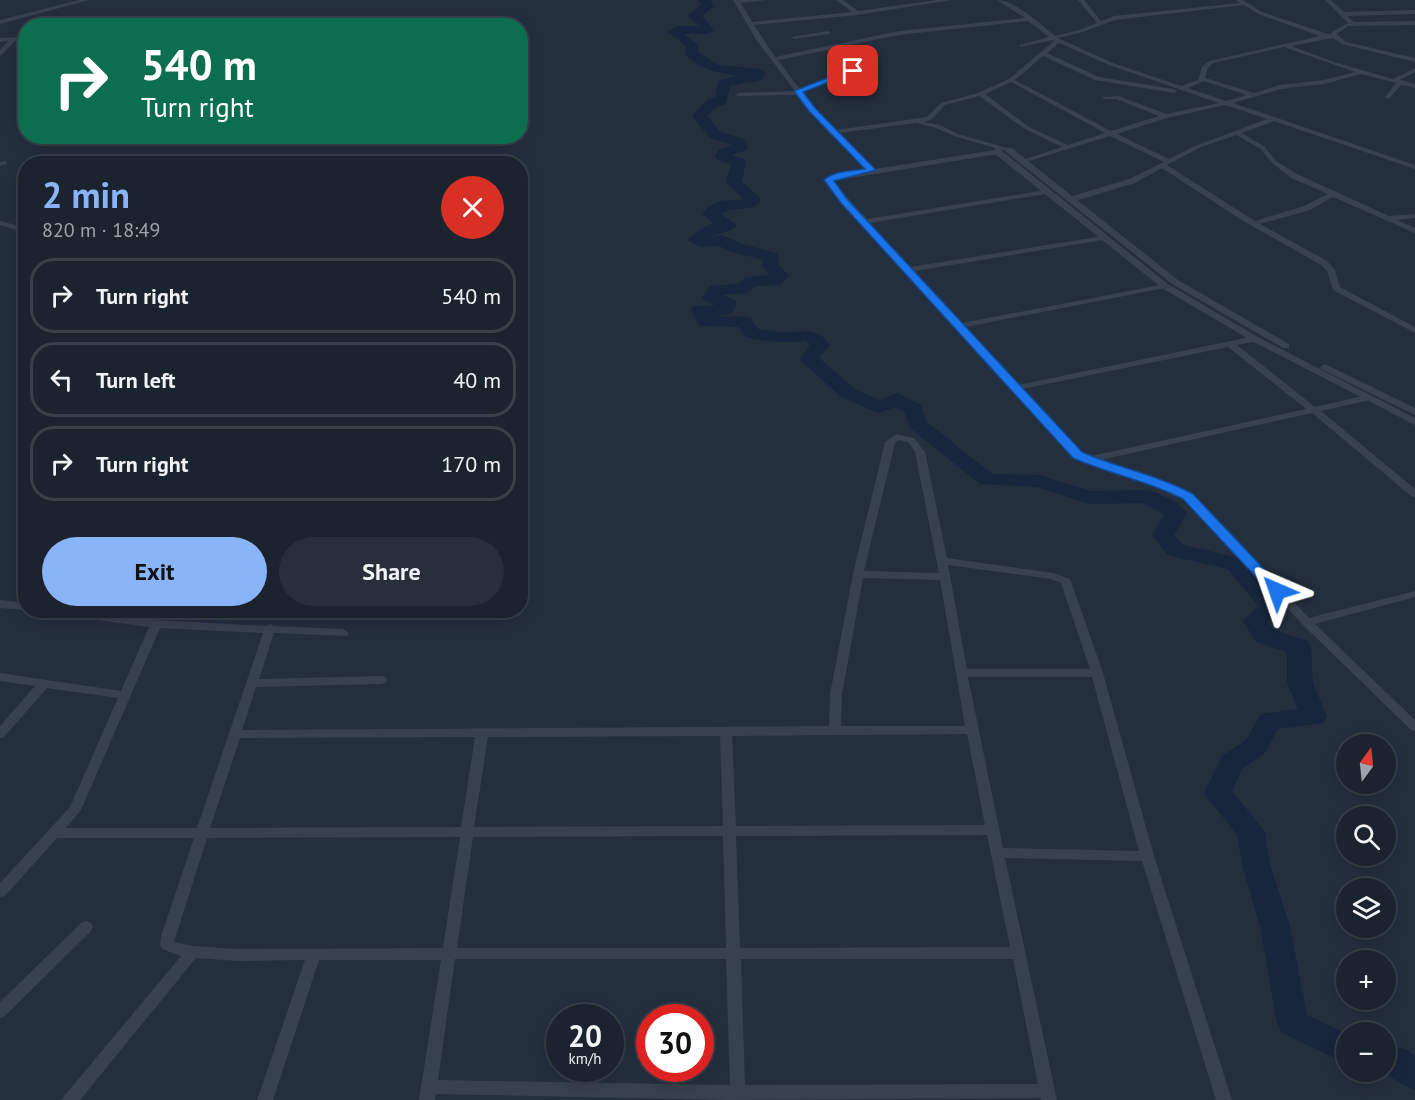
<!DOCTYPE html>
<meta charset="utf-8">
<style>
body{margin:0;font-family:"PT Sans",sans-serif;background:#282f3a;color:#f1f3f6;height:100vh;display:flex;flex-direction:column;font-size:22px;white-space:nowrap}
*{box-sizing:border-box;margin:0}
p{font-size:20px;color:#a0a4aa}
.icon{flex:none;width:33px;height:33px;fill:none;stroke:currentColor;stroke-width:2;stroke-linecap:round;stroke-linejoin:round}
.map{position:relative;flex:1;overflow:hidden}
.side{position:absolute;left:18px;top:156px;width:510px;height:462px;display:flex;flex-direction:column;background:#1b232e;border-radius:24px;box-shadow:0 3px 15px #0003,0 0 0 2px #39404a}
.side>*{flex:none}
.top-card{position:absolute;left:18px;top:18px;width:510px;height:126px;border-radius:24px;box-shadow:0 3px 15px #0003,0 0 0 2px #39404a;background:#0b6e4f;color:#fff;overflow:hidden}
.needle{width:39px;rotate:15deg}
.controls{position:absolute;left:1336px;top:734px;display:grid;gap:12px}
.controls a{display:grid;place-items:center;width:60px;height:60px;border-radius:50%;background:#1b232e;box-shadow:0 3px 15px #0003,0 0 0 2px #39404a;font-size:30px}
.speed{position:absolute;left:546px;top:1004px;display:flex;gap:12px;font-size:30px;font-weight:700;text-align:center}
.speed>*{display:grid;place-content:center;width:78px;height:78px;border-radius:50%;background:#1b232e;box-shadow:0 3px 15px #0003,0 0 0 2px #39404a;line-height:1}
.speed small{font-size:15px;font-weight:400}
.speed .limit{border:9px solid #d22;background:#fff;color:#111}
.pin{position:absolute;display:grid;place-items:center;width:51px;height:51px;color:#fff;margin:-26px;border-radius:12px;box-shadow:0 3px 9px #0006}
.me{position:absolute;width:66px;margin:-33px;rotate:317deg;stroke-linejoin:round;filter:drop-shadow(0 0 4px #0008)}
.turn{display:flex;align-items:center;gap:21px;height:126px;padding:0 24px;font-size:27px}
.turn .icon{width:78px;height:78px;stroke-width:2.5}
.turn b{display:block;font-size:42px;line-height:51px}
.round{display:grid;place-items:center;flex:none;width:63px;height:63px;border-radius:32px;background:#282f3a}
.summary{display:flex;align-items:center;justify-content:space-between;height:102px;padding:0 24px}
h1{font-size:36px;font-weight:700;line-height:45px;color:#8ab4f8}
.action{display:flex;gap:12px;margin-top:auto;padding:12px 24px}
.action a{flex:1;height:69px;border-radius:36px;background:#8ab4f8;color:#111;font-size:24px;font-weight:700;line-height:69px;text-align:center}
.action a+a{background:#282f3a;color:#f1f3f6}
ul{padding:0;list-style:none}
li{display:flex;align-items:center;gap:18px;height:75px;margin:0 12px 9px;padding:0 12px;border:3px solid #39404a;border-radius:24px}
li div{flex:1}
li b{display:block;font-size:22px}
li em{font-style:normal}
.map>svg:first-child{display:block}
</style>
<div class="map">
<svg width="1415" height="1100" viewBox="0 0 1415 1100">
<rect width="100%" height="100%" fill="#242f3e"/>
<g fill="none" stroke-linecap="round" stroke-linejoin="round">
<g fill="#17263c" fill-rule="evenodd">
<path d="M698,0H710L714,6L702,16L714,30L708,34H684L699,45L698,52L719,65L759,69L766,73L762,80L730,86L726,104L717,106L707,116L720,132L742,138L748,147L746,150L732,155L744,159L746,162L742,181L762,200C750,214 734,205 721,214L737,225C730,234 719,232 710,237L722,235L745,245L777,253L779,265L789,275L780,285L756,286L747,293L722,295L734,299L737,303L732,314L712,316L750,317L758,329C766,330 774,332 782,332C803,333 816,325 830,345L819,358L855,389L879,400L898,393L921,405L927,422L992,474L1039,475L1091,491L1147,490C1160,493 1179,502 1187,513L1174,535L1183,545L1244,559L1284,607L1268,623L1274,630L1308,641L1311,647L1313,683L1327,717L1323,723L1278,729L1265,753L1242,769L1232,791L1265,832L1270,865L1290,926L1307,1015L1347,1034V1064L1282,1033L1277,1023L1260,926L1242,865L1237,835L1204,793L1222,756L1246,740L1261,714L1298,709L1287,683V652L1256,642L1243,621L1258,606L1228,569L1167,555L1152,535L1164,515L1143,503L1089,504L1037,487L980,484L910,428L905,412L896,407L878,413L841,397L799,359L810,345L805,341C784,343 766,342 746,337L739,327L700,326L691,310L694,306L716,305L705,301L702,297L710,286L737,284L746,277L770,275L762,266L763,260L733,252L719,246L701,247L690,242L688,239L708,225L714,223L702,214C716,197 726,202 744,199L726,182L731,164L717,160L715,157L719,150L732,145L710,138L692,116L708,99L715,98L718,81L740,75C719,74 703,70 686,56L685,53L686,46L667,32L677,26H699L688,16L701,5Z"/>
<path d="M1386,1044L1407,1050L1415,1056V1090L1403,1085L1382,1071H1386Z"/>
</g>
<g fill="#38414e" fill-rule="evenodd">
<path d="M79,0H89L0,24V20Z"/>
<path d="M733,0H765L741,3L752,22L852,12L836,0H843L858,11L937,0H952L857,15L754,25L775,57L899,31L1025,18L997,0C1015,0 1041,25 1055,36L1079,30L1097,23L1078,0H1084L1101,21L1114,16L1240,3L1236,0H1243L1262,12L1328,34H1331L1332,32L1348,23L1325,0H1331L1344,12L1415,10V14L1347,16L1354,22L1415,21V25L1352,26H1348L1337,34L1346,42L1415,58V62L1342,44L1333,38L1291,46L1334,62L1393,79L1415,68V72L1400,80L1415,84V88L1401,85L1390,98H1386L1385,97L1396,83L1361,74L1324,84L1281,89L1233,103L1415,165V169L1274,121L1242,133L1265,147L1276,161L1297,174L1389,216L1415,214V218L1397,220L1415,228V233L1333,197L1310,210L1260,224L1327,261L1335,270L1340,287L1415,327V333L1333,290L1327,271L1321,265L1240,219L1162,168L1135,183L1075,201H1069V197L1129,179L1164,162L1110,136L1026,162H1022V160L1062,147L1025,129L979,96L945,105L931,120L924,122L940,125L958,134L1011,149V151L1002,150L1000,153L998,154L832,181L867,219L1046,190L1050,192L1046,194L870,223L911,267L1103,236L1107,238L1103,240L915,271L962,323L1165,284L1169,286L1165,288L966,327L1018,385L1255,336L1259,339L1258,341L1237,345L1315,407L1367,395L1370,396L1372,398L1370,400L1321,411L1415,489V497L1411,496L1312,413L1096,461L1164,483L1192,495L1309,618L1415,591V597L1315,624L1415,720V731L1411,730L1303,625L1184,499L1157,487L1100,469L1074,457L863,224H860V221L826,184L824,180L834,175L868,170L810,111L797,95L737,96L736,95L739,93L795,91L757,41ZM1244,5L1258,14L1320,36L1209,61L1202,67L1198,80L1181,86L1113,63L1058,38L1083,32L1115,20ZM1028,21L1049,37L1020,45V47L1053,40L1054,41L1009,79L978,93L941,103L927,117L836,130L814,109L802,92L868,67V62L844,46L899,35ZM1059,43L1109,65L1219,103L1166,114L1119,96L1103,97V99H1116L1159,116L1111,131L1015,80L1043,56L1095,80L1174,93L1177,91L1174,89L1099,77L1047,53ZM1284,47L1355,72L1324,80L1280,85L1254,93L1205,78L1208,68L1213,63ZM838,48L863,65L799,88L778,60ZM1204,81L1247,95L1226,101L1188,88ZM1011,82L1105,133L1068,145L1029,127L985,94ZM1226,105L1267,119L1195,146L1169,159L1117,134L1167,118ZM917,123L936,128L954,136L995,148V150L875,169L839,133ZM1236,135L1261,149L1272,163L1291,178L1328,194L1304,206L1255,221L1167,165L1199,148ZM1228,347L1306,409L1087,457L1080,453L1022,389Z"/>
<path d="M87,19L90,21L87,26H81Z"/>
<path d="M828,31L830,32V34L794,39L791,37Z"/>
<path d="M26,37V41H15L0,56V50L8,41L0,42V38Z"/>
<path d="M26,82V88L22,91H18V89Z"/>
<path d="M5,161L7,162V164L0,166V162Z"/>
<path d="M0,221L23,227L24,229L20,231L0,225Z"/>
<path d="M896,434L914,438L925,452L947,558L1053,573L1070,579L1071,581L1103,673L1154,856L1232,1100H1216L1142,861L1005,858L1057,1100H1041V1098L730,1100L436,1094L435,1100H419L441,960H319L273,1100H257L305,960L238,961L196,958L80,1100H62L65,1095L181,956L162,949L160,945L161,936L194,838H57L5,896L0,897V883L70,807L118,698L47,688L4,737L0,738V726L35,686L0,681V673L121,691L149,627L53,614L48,610H83L156,620L266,626L270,624L274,626L343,629L349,633L347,636L274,633L259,679L381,676L385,677L387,680L385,683L381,684L256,687L242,730L829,726L830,694L853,574L885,442ZM898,440L908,442L915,452L939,573L864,571L895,443ZM948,565L1051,579L1061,583L1090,669H967ZM863,578L940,580L965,726H841L842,694ZM160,628L263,633L197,828H66L81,810ZM968,677H1092L1139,851L1003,848ZM967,734L985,825L736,826L732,736ZM720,736L723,826L474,827L488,737ZM475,737L461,827L210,828L240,738ZM987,835L1010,947L740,948L736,836ZM723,836L726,948H457L473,837ZM460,837L443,948L238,949L193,946L174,942L207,838ZM455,959H726L730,1085L438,1080ZM741,959H1013L1038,1084L745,1085Z"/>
<path d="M0,600L26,603V610L0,608Z"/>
<path d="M86,921L91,923L93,927L91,931L5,1016L0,1018V1002L81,923Z"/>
</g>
<g fill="#38414e" fill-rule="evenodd">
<path d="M1006,148H1012L1178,280L1289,344V348H1283L1172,284L1006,152Z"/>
<path d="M995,150H1001L1168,284L1258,337L1415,418V425L1252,341L1162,288L995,154Z"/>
<path d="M1325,364L1415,408V415L1321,369L1320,367Z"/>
</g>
</g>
<path fill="#1a73e8" stroke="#114b97" stroke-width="1.5" d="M850,69L857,71L803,92L815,108L876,170L834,181L847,199L1082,452C1118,468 1158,475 1193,494L1282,588L1284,591L1282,594H1272L1183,499C1149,481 1109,474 1073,458L841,203L824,180C834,171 852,171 865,169L809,111L794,91Z"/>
</svg>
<div class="controls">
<a><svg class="needle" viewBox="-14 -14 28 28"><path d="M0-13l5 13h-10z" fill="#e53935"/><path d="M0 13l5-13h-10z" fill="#a0a4aa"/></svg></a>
<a><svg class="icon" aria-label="search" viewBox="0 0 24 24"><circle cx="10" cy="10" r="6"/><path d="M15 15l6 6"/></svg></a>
<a><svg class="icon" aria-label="layers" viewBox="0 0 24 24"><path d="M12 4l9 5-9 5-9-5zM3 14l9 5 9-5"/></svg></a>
<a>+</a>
<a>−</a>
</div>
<div class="speed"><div>20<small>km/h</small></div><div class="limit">30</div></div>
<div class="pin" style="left:853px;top:71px;background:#d93025"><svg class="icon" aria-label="arrive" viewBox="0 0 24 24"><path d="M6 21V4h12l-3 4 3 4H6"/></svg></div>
<svg class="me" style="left:1277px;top:591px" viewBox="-20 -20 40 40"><path d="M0-17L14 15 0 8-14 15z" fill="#1a73e8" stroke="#fff" stroke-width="4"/></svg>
<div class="top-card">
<div class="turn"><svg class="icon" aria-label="right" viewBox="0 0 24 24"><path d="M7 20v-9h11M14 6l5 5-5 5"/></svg><div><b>540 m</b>Turn right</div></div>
</div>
<section class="side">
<div class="summary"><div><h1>2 min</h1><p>820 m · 18:49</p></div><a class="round" style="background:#d93025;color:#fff"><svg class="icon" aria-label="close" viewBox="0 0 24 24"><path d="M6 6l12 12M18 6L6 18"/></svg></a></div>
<ul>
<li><svg class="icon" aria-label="right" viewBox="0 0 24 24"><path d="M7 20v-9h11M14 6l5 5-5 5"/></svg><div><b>Turn right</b></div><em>540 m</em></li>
<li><svg class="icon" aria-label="left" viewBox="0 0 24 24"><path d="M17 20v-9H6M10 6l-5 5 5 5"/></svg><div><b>Turn left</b></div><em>40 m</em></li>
<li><svg class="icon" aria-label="right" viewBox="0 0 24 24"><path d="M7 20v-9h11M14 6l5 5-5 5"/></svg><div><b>Turn right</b></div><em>170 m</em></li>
</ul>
<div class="action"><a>Exit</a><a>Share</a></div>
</section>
</div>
